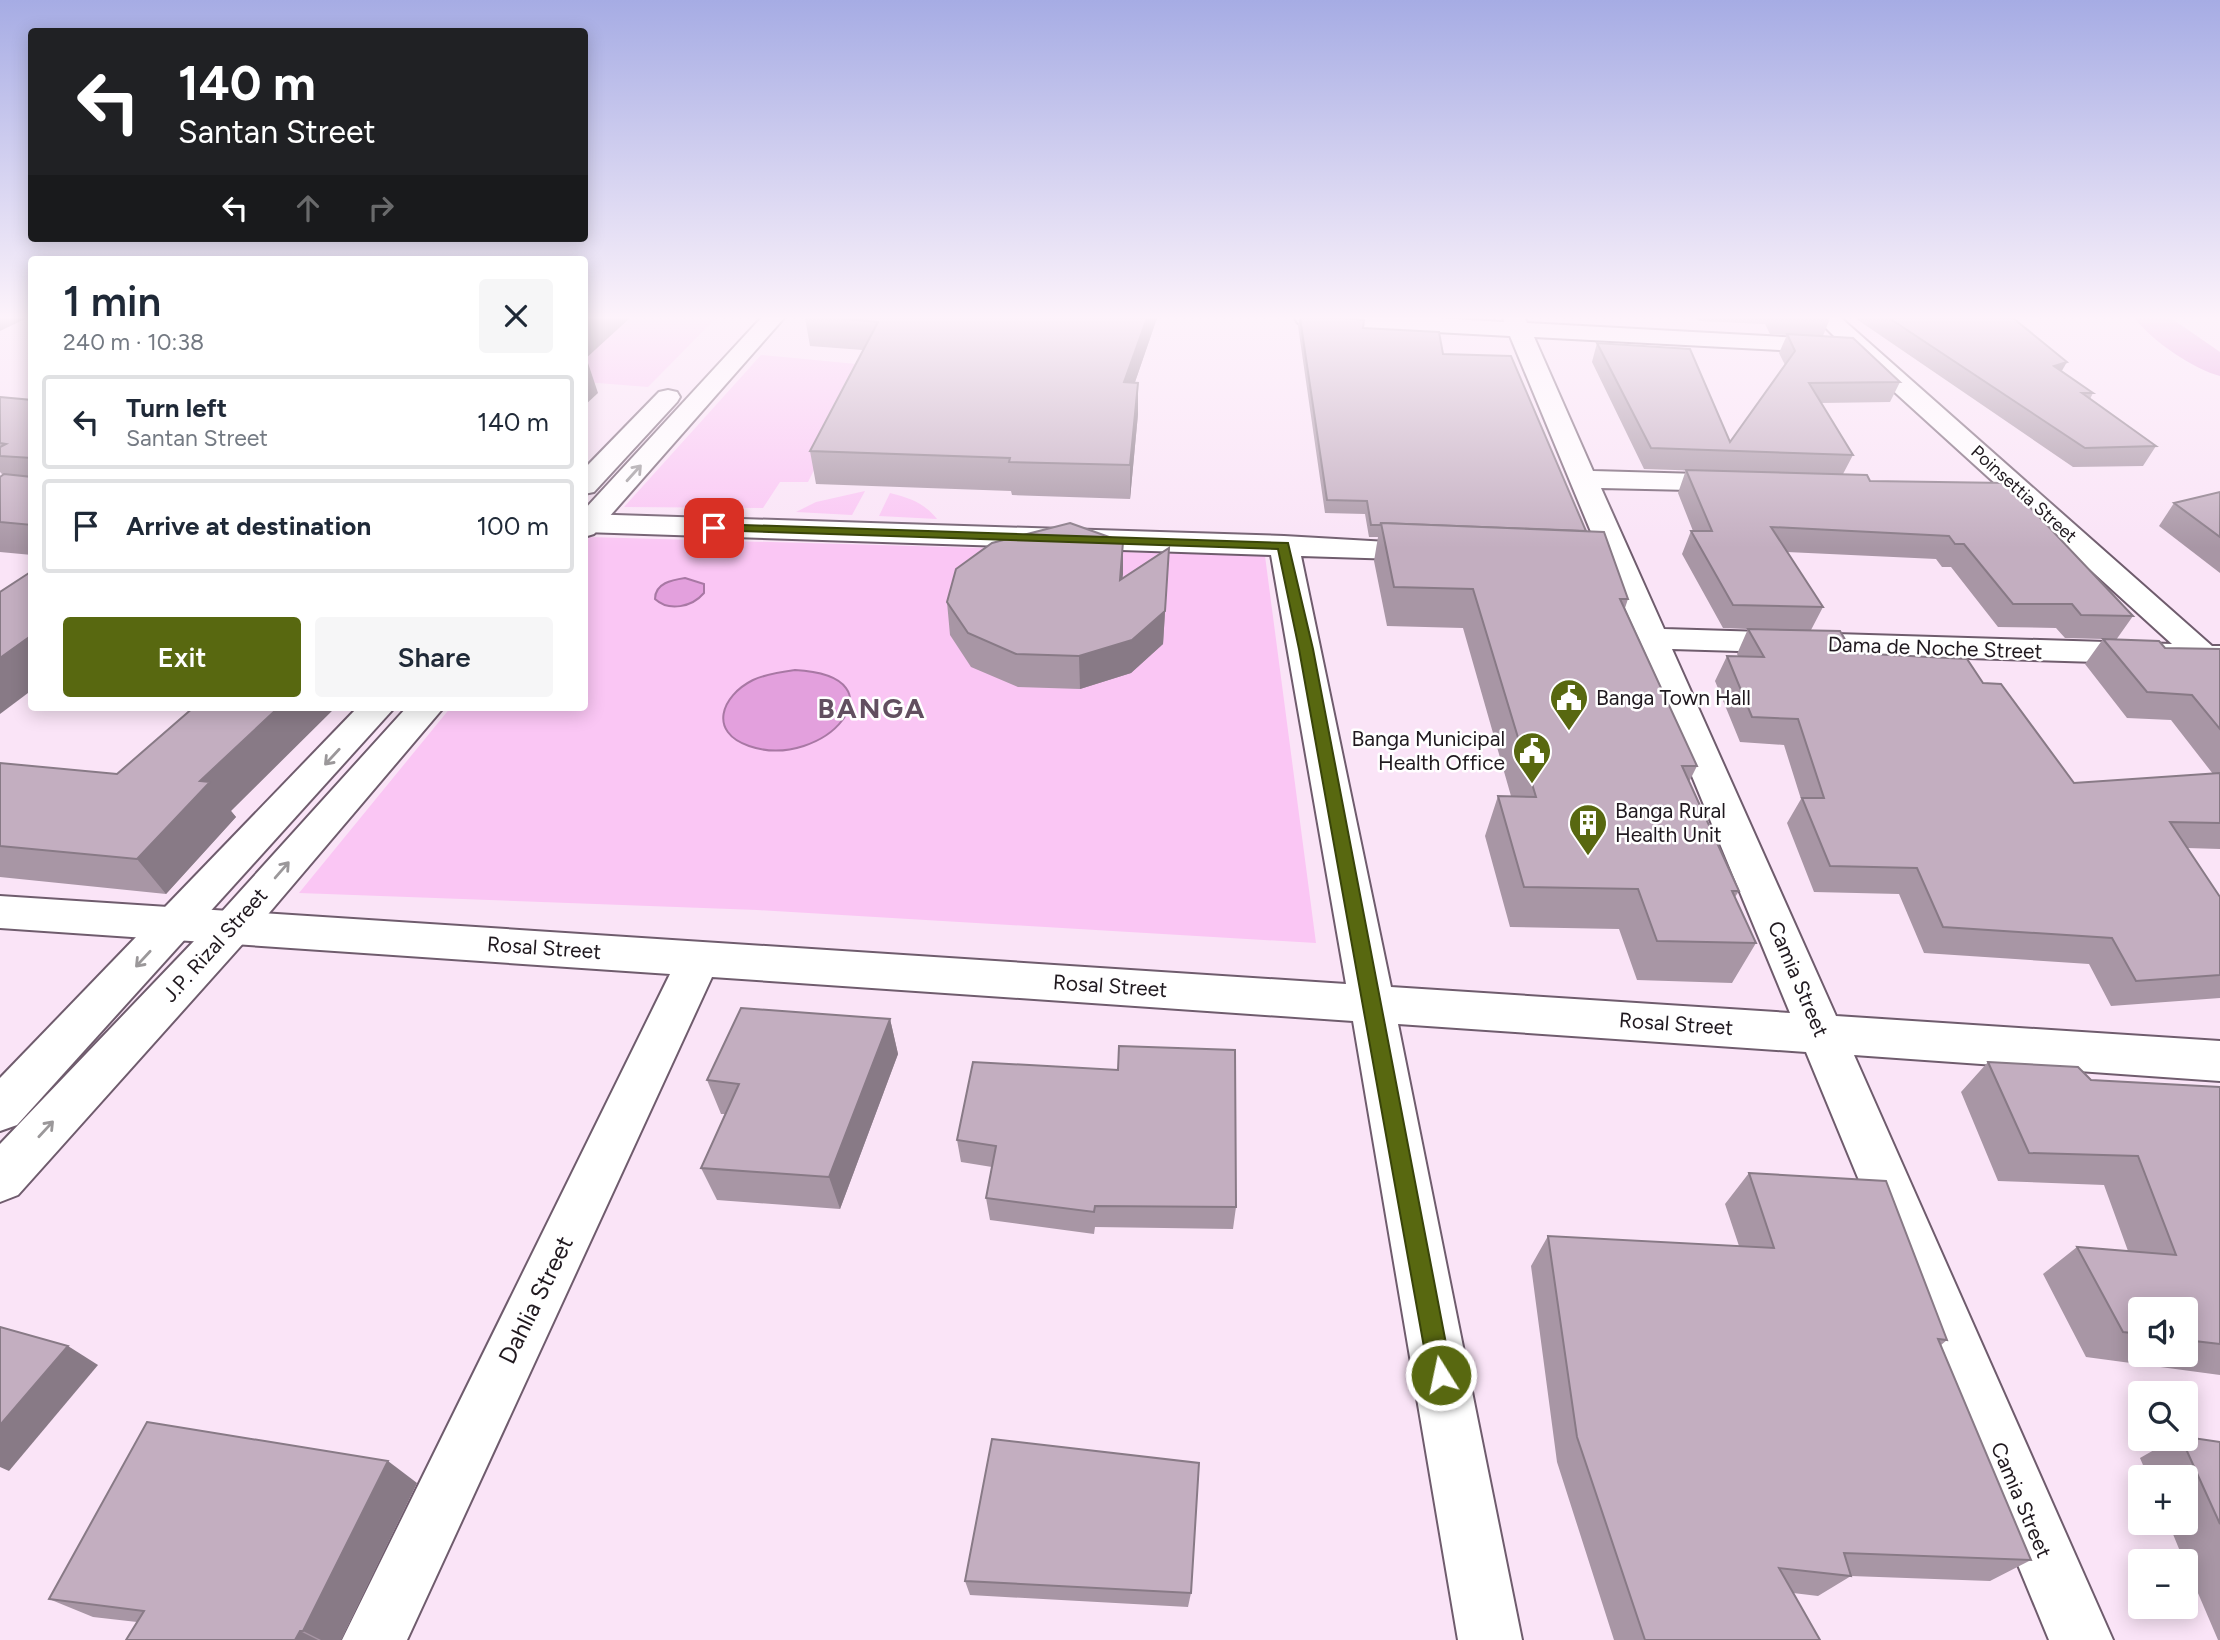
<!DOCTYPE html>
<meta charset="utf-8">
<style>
body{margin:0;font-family:Figtree,sans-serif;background:#f6f6f7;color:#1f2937;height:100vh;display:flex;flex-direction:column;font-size:26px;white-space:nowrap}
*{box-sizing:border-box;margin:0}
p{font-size:23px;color:#747a83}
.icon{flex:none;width:38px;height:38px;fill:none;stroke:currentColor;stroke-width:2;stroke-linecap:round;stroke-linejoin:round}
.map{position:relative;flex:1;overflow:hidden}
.sheet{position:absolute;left:28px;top:256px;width:560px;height:455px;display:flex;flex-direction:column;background:#fff;border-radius:7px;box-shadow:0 4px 18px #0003}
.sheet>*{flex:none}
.hud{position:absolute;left:28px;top:28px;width:560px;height:214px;border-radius:7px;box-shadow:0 4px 18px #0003;background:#202124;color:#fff;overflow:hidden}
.fabs{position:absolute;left:2128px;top:1297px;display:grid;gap:14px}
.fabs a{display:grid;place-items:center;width:70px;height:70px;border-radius:7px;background:#fff;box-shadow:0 4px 18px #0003;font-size:35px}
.pin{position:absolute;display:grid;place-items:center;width:60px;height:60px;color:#fff;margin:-30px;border-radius:14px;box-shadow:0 4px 10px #0006}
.me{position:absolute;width:77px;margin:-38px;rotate:350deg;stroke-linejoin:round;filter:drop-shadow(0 0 5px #0008)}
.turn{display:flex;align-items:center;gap:24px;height:147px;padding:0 35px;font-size:32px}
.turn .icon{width:91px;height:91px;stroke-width:2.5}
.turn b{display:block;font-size:49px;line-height:60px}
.lanes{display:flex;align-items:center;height:66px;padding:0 35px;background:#0003;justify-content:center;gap:35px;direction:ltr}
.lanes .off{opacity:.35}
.round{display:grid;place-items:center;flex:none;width:74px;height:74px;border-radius:7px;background:#f6f6f7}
.head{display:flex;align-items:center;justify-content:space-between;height:119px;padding:0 35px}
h1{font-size:42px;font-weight:600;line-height:52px}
.button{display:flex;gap:14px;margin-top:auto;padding:14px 35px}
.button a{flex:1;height:80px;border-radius:7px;background:#586810;color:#fff;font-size:28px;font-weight:600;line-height:80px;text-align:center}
.button a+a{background:#f6f6f7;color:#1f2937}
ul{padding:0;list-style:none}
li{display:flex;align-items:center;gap:21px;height:94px;margin:0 14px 10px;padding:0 21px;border:4px solid #e0e1e3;border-radius:7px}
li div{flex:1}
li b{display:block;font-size:26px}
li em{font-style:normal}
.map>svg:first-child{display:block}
</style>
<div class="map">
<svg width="2220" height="1640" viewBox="0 0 2220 1640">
<rect width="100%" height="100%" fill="#fae4f7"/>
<g fill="#fac6f4">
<path d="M584,318H716L648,387L585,382Z"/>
<path d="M761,355L867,365L808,482H780L763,508L624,507Z"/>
<path d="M865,491L852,515L796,512L816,502Z"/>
<path d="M890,493C910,498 924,503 937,519L879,516Z"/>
<path d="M589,537L1265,556L1316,943L757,910L299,893L451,707H584V543Z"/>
</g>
<g fill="#e3a0dd" stroke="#a878a4" stroke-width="2">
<path d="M685,578L704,584V593C692,607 669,612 655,599C655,583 672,580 685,578Z"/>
<path d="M795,670C908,676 824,772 749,746C708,732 721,696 753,680C766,674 780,672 795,670Z"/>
</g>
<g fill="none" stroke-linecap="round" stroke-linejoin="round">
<path fill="#e3a0dd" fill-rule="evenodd" d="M2135,318H2171L2220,352V376C2195,370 2150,340 2135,318Z"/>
<defs>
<path id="street" d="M1295,318H1437L1504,322L1503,318H1525L1527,323L1838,340L1816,318H1841L2212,646H2220V673C2210,675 2202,672 2195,665L1672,649L1836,1016L2220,1041V1081L1854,1055L2113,1640H2049L1806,1052L1398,1024L1522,1640H1458L1353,1021L712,977L407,1640H342L670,974L0,928V896L1346,984L1271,555L584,532V514L1284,536L1440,545L1444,551L1440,557L1429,560L1301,556L1391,987L1790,1013L1510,336L1306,325L1298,323ZM1534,337L1834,353L1842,351L1845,347L2172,644L1664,629L1601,488L1735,491L1745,489L1749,483L1745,477L1735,475L1593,471Z"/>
<g id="secondary">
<path d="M761,318H784L594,534L584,537V510Z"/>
<path d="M668,390L677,392L680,397L677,402L594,492L584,494V469L659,392Z"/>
<path d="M358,707H395L17,1125L0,1131V1078Z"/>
<path d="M407,707H444L247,939L18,1195L0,1202V1144L217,917Z"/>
</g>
</defs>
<use href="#street" stroke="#6f5c6d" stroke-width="4"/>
<use href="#secondary" stroke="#6f5c6d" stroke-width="4"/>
<use href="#street" fill="#fff" fill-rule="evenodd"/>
<use href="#secondary" fill="#fff" fill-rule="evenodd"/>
</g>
<g fill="#a896a5" fill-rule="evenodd">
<path d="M805,318H1157L1135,382L1138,414L1130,499L1012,495L1011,491L816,484L810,451L863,350L810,346Z"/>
<path d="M1299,318H1343L1363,328L1443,354L1586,531L1628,599L1625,608L1697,766L1689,782L1739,891L1735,897L1756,943L1732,983L1637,980L1619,929L1510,927L1485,836L1498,796H1511L1463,628L1387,626L1374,561L1378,537H1369L1365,514L1325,513L1298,326Z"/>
<path d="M1696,318H1830L1823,336L1900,382L1890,402L1821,403L1853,455L1843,474L1870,481L2133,616L2116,640L2165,648L2220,649V849L2187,848L2220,897V998L2111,1006L2089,964L1924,953L1899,894L1814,892L1787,823L1801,799L1784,745L1740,742L1715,681L1727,656H1738L1737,654L1748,629L1723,628L1682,554L1691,531H1693L1678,493L1686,470L1736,472L1644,469L1592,362L1597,343L1730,442L1785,365L1779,353L1787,335L1770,334L1765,324L1699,321ZM1787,552L1936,559L1942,567H1951L1998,627L2056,628L2065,638L2103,639L2085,664L2127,718L2171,720L2213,774L2074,783L1983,683L1853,653L1811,630L1823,607Z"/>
<path d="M1855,318H2013L2062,371L2093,393L2090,399L2156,446L2143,466L2073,467Z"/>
<path d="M0,397L32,400V555L0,552V477L3,475L0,472Z"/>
<path d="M2220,492V573L2159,526L2174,503Z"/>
<path d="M1169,548L1163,644L1131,673L1080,689L1018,687L971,667L950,635L947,602L1123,578Z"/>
<path d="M0,763L231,811L236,817L166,894L0,877Z"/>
<path d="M890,1019L898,1054L840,1209L717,1200L701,1168L725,1114H721L707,1080Z"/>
<path d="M973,1062L1236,1207L1233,1229L1095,1227L1094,1234L990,1220L986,1198L992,1167L961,1162L957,1140Z"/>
<path d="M1988,1062L2091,1080L2220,1087V1375L2086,1357L2043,1274L2077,1247L2128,1251L2104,1185L1998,1181L1961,1092ZM2140,1309H2186V1354H2140Z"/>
<path d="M1749,1173L1947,1340L1941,1345L2031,1560L1990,1581L1851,1576L1818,1596L1793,1593L1820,1640H1614L1557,1462L1531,1266L1548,1236L1739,1246L1725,1204Z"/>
<path d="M2175,1438L2220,1442V1640H2218L2186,1565V1561H2184L2168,1522H2186V1477H2148L2140,1458Z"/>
<path d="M417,1483L341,1640H126L137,1622L93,1617L49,1599Z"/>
<path d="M965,1581L1191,1593L1188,1607L970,1595Z"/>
</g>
<g fill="#887a86">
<path d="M0,318H27L0,331Z"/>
<path d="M589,318H630L584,360V322Z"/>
<path d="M1147,318H1157L1124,414V382Z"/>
<path d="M2067,362L2056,381L2054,366Z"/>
<path d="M588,363L598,393L584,406V367Z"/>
<path d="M1138,383V414L1130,499V465Z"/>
<path d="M1123,542V574L1120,612V580Z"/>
<path d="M1169,548L1163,644L1131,673L1080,689L1079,656Z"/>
<path d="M32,635V690L0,714V658Z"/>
<path d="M279,707H336L231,811L236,817L166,894L137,859L200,781Z"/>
<path d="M890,1019L898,1054L840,1209L829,1177Z"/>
<path d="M68,1346L98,1365L9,1471L0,1467V1425Z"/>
<path d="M388,1461L417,1483L341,1640H321L303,1631Z"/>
<path d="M300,1631L318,1640H295Z"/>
</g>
<g fill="#c3aec0" stroke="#887a86" stroke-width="2">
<path d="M838,318H1147L1124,382L1138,383L1130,465L1009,462L1010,458L810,451L878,322Z"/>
<path d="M1300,318H1343L1364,320L1363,328L1439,332L1443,354L1511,356L1586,531L1381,523L1380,525H1371L1367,501L1327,500Z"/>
<path d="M1889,318H2013L2067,362L2054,366L2093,393H2082L2156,446L2085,448Z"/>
<path d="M1787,334L1853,338L1900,382L1809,383L1853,455L1651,448L1597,343L1690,349L1730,442L1795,351Z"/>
<path d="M0,397L32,400V458L0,456V447L6,444L0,443Z"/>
<path d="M1686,470L1867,475L1870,481L2007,483L2133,616L2081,615L2072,604H2013L1964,544H1955L1949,536L1771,527L1823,607L1733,605L1691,531H1712Z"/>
<path d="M4,474L32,477V525L0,522V477Z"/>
<path d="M2220,492V537L2174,503Z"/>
<path d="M1070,523L1123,542L1120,580L1169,548L1165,611L1132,640L1079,656L1016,654L968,633L947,602L956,569L992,543Z"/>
<path d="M1381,523L1604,532L1628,599H1620L1697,766H1682L1739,891H1732L1756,943L1657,941L1638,889L1524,887L1498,796L1536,797L1473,589L1394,587Z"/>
<path d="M32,571V635L0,658V592Z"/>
<path d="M1748,629L1840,631L1853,653L1967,659L1983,683L2001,684L2074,783L2220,773V823L2170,822L2220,897V975L2136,981L2112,938L1943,927L1917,868L1830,866L1802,798H1824L1798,719L1752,717L1727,656L1764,657Z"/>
<path d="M2103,639L2159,641L2165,648L2220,649V729L2192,695L2147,692Z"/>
<path d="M194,707H279L200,781L210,782L137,859L0,846V763L117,774Z"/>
<path d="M741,1008L890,1019L829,1177L701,1168L739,1084L707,1080Z"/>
<path d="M1119,1046L1235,1050L1236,1207L1095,1206L1094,1212L986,1198L996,1146L957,1140L973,1062L1118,1070Z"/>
<path d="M1988,1062L2078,1067L2091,1080L2220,1087V1344L2186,1340V1309H2140V1334L2123,1332L2077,1247L2176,1255L2138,1156L2029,1153Z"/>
<path d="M1749,1173L1886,1181L1947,1340L1938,1339L2031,1560L1844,1553L1851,1576L1779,1568L1820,1640H1645L1577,1437L1548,1236L1774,1248Z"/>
<path d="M0,1327L68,1346L0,1425Z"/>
<path d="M147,1422L388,1461L303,1631H300L295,1640H126L144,1611L49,1599Z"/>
<path d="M2186,1437L2220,1442V1524L2181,1438H2186Z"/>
<path d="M992,1439L1199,1463L1191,1593L965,1581Z"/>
</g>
<defs><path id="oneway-shaft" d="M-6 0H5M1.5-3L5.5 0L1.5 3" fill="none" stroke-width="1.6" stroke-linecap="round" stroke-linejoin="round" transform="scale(1.75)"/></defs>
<g stroke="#9b989a">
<use href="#oneway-shaft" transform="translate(634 473) rotate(-48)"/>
<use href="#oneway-shaft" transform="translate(332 757) rotate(133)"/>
<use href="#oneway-shaft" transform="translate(282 870) rotate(-49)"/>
<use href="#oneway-shaft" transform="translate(143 959) rotate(133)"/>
<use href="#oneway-shaft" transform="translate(46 1129) rotate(-47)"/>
</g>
<linearGradient id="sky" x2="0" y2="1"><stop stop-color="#a6ace4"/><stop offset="0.58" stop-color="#fdf3fb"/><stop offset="1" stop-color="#fdf3fb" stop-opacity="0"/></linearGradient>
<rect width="2220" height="548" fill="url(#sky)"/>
<path fill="#586810" stroke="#39440a" stroke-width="2" d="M714,524L1288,543L1313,649L1452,1375L1449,1383L1441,1386L1432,1383L1429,1375L1299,649L1278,549L710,530V525Z"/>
<defs>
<symbol id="civic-pin" viewBox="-11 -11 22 30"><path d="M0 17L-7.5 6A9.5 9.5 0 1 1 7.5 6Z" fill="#586810" stroke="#fff"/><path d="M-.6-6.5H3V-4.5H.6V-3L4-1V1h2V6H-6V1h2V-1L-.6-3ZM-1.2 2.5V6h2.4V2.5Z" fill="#fff"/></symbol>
<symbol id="building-pin" viewBox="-11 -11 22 30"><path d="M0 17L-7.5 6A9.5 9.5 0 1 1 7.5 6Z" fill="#586810" stroke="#fff"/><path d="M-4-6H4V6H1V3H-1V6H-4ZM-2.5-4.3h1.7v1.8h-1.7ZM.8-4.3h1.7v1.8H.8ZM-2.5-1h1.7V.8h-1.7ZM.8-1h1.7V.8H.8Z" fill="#fff"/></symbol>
</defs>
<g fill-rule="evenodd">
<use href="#civic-pin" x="1547" y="676" width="44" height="60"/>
<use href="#civic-pin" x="1510" y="729" width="44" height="60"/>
<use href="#building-pin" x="1566" y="801" width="44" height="60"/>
</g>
<g text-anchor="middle" stroke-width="5" stroke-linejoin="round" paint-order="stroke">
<g font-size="18" fill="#20191f" stroke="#fff">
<text transform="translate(2024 494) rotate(42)" y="6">Poinsettia Street</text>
</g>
<g font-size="21" fill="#20191f" stroke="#fff">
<text transform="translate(1935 648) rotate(2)" y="7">Dama de Noche Street</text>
<text transform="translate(215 945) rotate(-48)" y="7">J.P. Rizal Street</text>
<text transform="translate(544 948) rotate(4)" y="7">Rosal Street</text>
<text transform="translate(1798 979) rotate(67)" y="7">Camia Street</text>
<text transform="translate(1110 986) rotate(4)" y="7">Rosal Street</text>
<text transform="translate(1676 1024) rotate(4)" y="7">Rosal Street</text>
<text transform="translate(2021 1500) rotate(67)" y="7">Camia Street</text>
</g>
<g font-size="21" fill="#20191f" stroke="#fff" text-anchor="start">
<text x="1596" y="705">Banga Town Hall</text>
<text x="1505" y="746" text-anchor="end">Banga Municipal<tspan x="1505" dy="24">Health Office</tspan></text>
<text x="1615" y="818">Banga Rural<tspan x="1615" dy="24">Health Unit</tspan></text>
</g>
<g font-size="24" fill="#20191f" stroke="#fff">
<text transform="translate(536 1300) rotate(-64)" y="8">Dahlia Street</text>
</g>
<g font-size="28" font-weight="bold" letter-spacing="2" fill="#624f60" stroke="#fff">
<text x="872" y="718">BANGA</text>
</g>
</g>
</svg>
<div class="fabs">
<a><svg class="icon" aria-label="sound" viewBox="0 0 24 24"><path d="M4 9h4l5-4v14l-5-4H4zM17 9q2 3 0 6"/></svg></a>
<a><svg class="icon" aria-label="search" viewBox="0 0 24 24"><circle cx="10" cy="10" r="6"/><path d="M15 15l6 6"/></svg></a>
<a>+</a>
<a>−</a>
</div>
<div class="pin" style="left:714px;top:528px;background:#d93025"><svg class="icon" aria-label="arrive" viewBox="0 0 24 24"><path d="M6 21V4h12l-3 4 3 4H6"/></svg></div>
<svg class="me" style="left:1441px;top:1375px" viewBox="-20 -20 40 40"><circle r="17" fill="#586810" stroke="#fff" stroke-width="3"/><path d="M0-11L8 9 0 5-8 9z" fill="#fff"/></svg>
<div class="hud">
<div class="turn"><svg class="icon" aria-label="left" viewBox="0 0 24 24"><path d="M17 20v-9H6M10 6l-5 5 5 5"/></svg><div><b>140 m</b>Santan Street</div></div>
<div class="lanes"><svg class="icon" aria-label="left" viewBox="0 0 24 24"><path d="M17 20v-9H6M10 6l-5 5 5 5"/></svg><svg class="icon off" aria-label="ahead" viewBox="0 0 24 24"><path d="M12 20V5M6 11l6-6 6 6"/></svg><svg class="icon off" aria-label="right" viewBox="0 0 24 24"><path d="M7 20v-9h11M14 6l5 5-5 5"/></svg></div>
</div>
<section class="sheet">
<div class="head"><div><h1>1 min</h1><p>240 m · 10:38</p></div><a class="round"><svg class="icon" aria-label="close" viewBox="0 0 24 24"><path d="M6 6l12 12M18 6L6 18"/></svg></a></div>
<ul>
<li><svg class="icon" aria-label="left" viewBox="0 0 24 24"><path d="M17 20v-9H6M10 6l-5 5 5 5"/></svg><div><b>Turn left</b><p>Santan Street</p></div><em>140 m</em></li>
<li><svg class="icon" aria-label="arrive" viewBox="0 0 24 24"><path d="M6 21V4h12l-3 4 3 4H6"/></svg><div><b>Arrive at destination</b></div><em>100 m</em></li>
</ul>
<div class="button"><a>Exit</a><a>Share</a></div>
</section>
</div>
